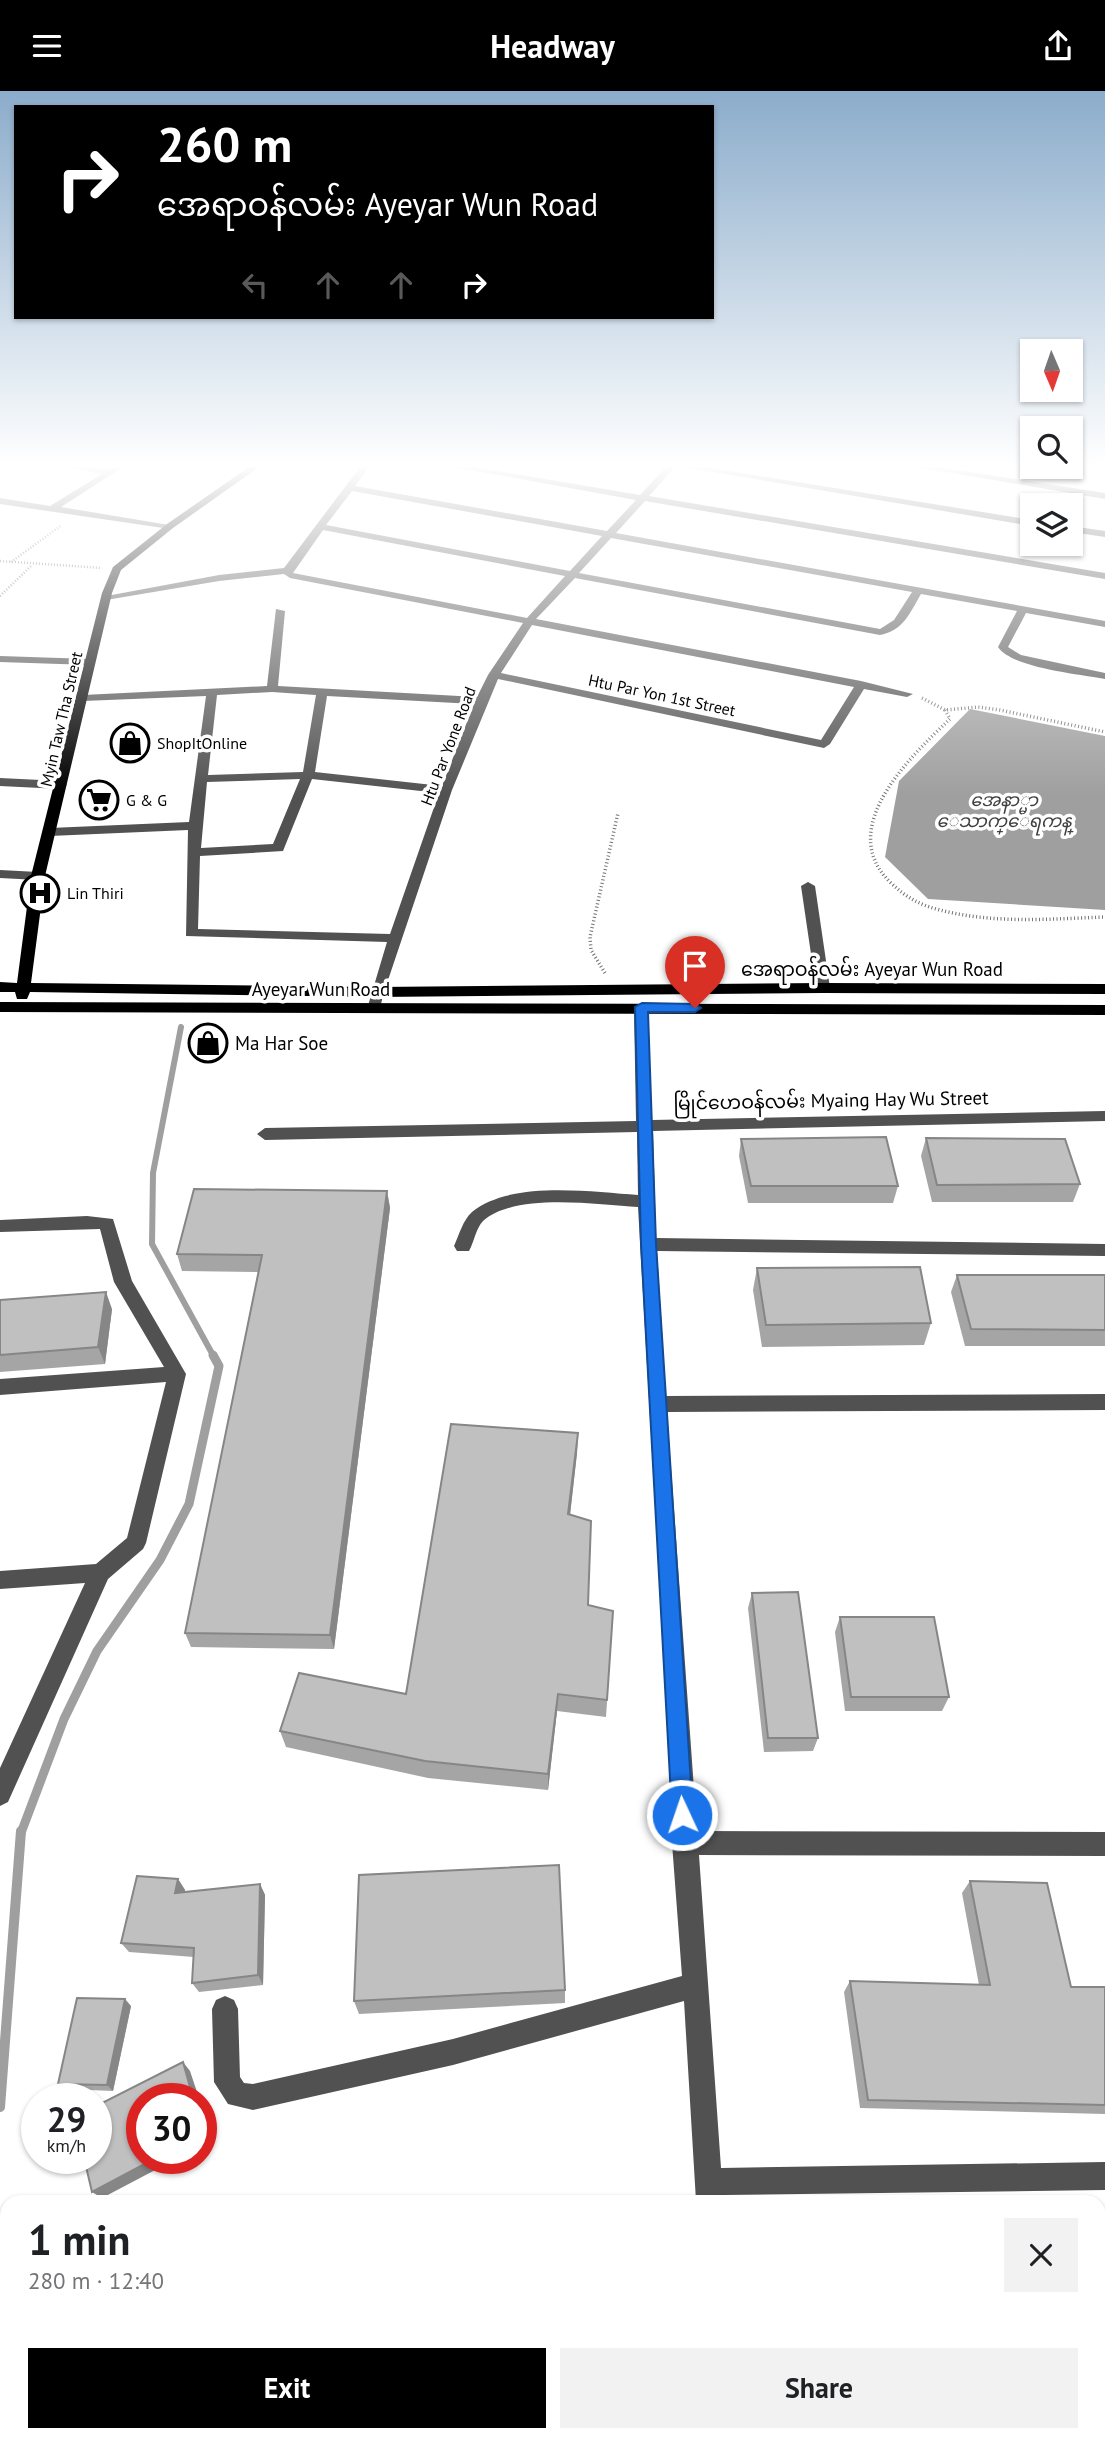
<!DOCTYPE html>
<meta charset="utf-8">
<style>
body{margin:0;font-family:"PT Sans","Noto Sans Myanmar",sans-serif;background:#f2f2f2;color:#202124;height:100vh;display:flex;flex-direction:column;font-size:26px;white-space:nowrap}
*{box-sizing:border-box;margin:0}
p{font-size:23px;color:#757577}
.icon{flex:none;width:38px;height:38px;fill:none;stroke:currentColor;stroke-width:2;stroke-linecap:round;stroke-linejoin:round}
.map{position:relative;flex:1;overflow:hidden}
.sheet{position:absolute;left:0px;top:2104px;width:1106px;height:247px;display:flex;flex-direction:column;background:#fff;border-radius:21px 21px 0 0;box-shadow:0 2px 5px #0004}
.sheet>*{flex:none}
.banner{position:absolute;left:14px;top:14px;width:700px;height:214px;border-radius:0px;box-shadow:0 2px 5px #0004;background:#000;color:#fff;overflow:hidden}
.needle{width:46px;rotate:178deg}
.buttons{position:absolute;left:1020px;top:248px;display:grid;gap:14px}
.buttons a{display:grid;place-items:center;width:63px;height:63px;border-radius:0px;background:#fff;box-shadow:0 2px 5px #0004;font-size:35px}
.speed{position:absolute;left:21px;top:1992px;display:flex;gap:14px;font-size:35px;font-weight:700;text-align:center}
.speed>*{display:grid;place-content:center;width:91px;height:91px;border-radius:50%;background:#fff;box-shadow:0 2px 5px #0004;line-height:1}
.speed small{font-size:18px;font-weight:400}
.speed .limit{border:10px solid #d22;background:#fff;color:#111}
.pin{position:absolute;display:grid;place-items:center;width:60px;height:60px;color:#fff;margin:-72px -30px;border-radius:50% 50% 50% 0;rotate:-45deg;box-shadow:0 0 7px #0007}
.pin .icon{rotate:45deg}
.me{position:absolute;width:77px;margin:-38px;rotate:357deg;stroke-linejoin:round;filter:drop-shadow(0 0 5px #0008)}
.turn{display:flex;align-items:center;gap:24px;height:147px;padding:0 28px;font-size:32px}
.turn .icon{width:91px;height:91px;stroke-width:2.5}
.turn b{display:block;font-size:49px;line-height:60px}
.lanes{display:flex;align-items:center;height:66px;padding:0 28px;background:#0003;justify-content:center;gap:35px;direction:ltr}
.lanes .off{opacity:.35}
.round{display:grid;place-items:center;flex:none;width:74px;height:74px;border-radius:0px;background:#f2f2f2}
.overview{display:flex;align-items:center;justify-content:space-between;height:119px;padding:0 28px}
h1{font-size:42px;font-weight:600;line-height:52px}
.button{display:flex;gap:14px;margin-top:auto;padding:14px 28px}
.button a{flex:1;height:80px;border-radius:0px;background:#000;color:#fff;font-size:28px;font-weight:600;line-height:80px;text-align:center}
.button a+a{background:#f2f2f2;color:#202124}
header{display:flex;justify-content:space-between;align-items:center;height:91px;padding:0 28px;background:#000;color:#fff;font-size:32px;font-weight:600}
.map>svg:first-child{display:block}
</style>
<header><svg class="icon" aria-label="menu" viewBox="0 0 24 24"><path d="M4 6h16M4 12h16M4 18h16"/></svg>Headway<svg class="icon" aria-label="share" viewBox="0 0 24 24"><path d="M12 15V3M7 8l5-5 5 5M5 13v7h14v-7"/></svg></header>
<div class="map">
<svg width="1105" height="2350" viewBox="0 0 1105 2350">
<rect width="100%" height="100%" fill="#fff"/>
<path fill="#9f9f9f" d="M970,618L1105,645V819L928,808L885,766L899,690Z"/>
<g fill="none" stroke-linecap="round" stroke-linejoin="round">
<path stroke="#9f9f9f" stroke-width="6" d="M181,936L153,1082L152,1153L214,1266"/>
<path stroke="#9f9f9f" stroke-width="9" d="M21,1742L64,1628L97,1560L160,1469L189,1413L219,1275L213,1264"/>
<path stroke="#9f9f9f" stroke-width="10" d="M0,2016L21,1740"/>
<g stroke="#737373" stroke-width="2.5" stroke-dasharray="1 2" stroke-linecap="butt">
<path d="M0,470L102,477"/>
<path d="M11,471L62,434"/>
<path d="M0,505L32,474"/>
</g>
<g stroke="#737373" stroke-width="3.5" stroke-dasharray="1 2.5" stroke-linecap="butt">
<path d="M922,607L945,619L978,616L1000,619L1105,641"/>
<path d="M945,619L950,628C910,666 835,737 890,791C905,806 920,814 940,819C994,833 1051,828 1105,826"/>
<path d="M605,882L591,859L590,846L618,722"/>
</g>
<g fill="#515151" fill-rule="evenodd">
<path d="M69,376L109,378L123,376L61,416L175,435L170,438L0,413V407L50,415L102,383Z"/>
<path d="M360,376H369L355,395L607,440L636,409L454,376H474L640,404L666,376H675L649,405L1105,482V488L645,410L616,442L1105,530V536L1026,522L1008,556L1021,564L1105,582V588C1079,583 1012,577 998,556L1017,520L921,503C910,522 903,540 880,544L575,487L536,528L861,590L913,603L907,606L864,598L830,653L824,657L498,588L452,699L384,901L379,921H369L367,918L387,851L186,845L188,739L50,745L44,741L50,737L189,731L206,605L83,610L77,607L83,604L267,595L276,518L285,520L278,595L477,606L488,584L523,532L290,487L284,483L219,490L106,509L101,506L219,484L284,477ZM352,400L602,445L570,480L326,434ZM323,439L565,485L527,527L293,482ZM611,447L912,501L894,529L880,538L579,482ZM532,534L854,596L821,649L501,582ZM272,601L316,604L303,681L208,684L217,604ZM327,605L474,613L442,695L315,681ZM300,688L273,753L201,757L207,691ZM312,688L439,702L390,843L198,838L200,765L283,760Z"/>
<path d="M684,376H704L1032,429V435Z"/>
<path d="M917,376H938L1105,402V408Z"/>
<path d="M1071,435L1105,440V446L1071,441Z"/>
<path d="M0,565L90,568L95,571L90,574L0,571Z"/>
<path d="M0,687L61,690L67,694L61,698L0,695Z"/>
<path d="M0,779L38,781L45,785L38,789L0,787Z"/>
<path d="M808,791L815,795L830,897L823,902L816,897L801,795Z"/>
<path d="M641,912L648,917L652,1029L1105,1020V1030L653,1040L656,1147L1105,1153V1165L657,1160L666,1305L1105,1303V1319L667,1321L697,1740L1105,1741V1765L699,1764L721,2077L1105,2071V2099L723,2104L724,2110H696L684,1910L453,1974L253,2019L228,2013L214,1991L212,1918L216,1909L225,1905L234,1909L238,1918L240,1986L244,1992L253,1993L453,1948L682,1885L672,1752L674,1747L638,1116C597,1114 516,1101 483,1130C476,1137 474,1151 469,1160H457L454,1155C459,1144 463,1129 472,1121C511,1089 591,1101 638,1104L637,1041L265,1049L257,1043L265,1037L636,1030L634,917Z"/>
<path d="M87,1125L113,1128L132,1190L186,1283L146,1452L143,1458L108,1488L8,1711L0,1715V1677L85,1492L0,1498V1480L96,1473L127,1447L166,1291L0,1304V1288L164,1276L114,1191L100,1138L0,1141V1129Z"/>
<path d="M713,2343H743L744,2350H714Z"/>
</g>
<g fill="#000" fill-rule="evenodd">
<path d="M249,376H259L173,437L121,479L112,502L45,785L31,892L377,896L823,892L1105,893V903L823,902L377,906L30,901L27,908H17L15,901H0V891L17,892L31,785L102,502L113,476L167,433Z"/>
<path d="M0,911L1105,914V924L0,921Z"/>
</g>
</g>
<g fill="#a5a5a5">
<path d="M926,1047L1080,1093L1073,1111H932L921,1065Z"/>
<path d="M741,1048L898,1095L893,1112H748L739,1065Z"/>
<path d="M387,1100L390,1117L334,1558L191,1556L185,1542L258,1181L182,1180L177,1163Z"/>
<path d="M757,1177L931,1232L924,1254L762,1256L753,1199Z"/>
<path d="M957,1184H1105V1255H965L951,1201Z"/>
<path d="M0,1209L112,1218L105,1273L0,1281Z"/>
<path d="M578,1342L577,1362L570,1423L588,1514L613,1520L606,1626L557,1620L548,1699L428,1687L286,1656L280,1640L406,1603Z"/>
<path d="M752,1502L818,1647L813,1660L764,1661L748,1517Z"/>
<path d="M840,1526L949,1606L942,1620H845L835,1541Z"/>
<path d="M178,1788L185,1799L184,1801L260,1793L265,1804L263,1894L199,1901L192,1892L194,1866L129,1861L121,1852Z"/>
<path d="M970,1790L1071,1896H1105V2023L860,2017L844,1901L850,1890L979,1894L962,1802Z"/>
<path d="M565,1899V1912L359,1923L354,1910Z"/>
<path d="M131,1915L113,2000L65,1998L58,1993Z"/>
<path d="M846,2343H1099L1105,2350H847Z"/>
</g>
<g fill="#868686">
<path d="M387,1100L390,1117L334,1558L330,1544Z"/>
<path d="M106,1201L112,1218L105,1273L98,1256Z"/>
<path d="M578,1342L577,1362L568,1442V1423Z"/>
<path d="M558,1603L557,1620L548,1699V1683Z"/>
<path d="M178,1788L185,1799L182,1812L175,1802Z"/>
<path d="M260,1793L265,1804L263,1894L258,1884Z"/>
<path d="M125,1908L131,1915L113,2000L107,1994Z"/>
<path d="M183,1971L190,1980L199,2007H193Z"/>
<path d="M201,2016L211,2049L201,2055Z"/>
<path d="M156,2067H178L102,2107L92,2101Z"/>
</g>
<g fill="#c0c0c0" stroke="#868686" stroke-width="2">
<path d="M886,1046L898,1095H751L741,1048Z"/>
<path d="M926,1047L1065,1048L1080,1093L937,1094Z"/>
<path d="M194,1098L387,1100L330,1544L185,1542L262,1164L177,1163Z"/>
<path d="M920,1176L931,1232L766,1234L757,1177Z"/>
<path d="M957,1184H1105V1239L971,1238Z"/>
<path d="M106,1201L98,1256L0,1264V1209Z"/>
<path d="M451,1333L578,1342L568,1423L591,1430L588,1514L613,1520L607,1609L558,1603L548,1683L425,1670L280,1640L299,1582L406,1603Z"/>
<path d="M798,1501L818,1647H768L752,1502Z"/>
<path d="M840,1526H934L949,1606H851Z"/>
<path d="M559,1774L565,1899L354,1910L359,1784Z"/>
<path d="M137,1785L178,1788L175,1802L260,1793L258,1884L192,1892L194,1857L121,1852Z"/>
<path d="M970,1790L1047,1792L1071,1896H1105V2014L868,2009L850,1890L990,1894Z"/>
<path d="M77,1907L125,1908L107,1994L58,1993Z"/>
<path d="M183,1971L193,2007H142V2067H156L92,2101L84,2067H96V2015Z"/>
<path d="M1105,2145V2350H856L855,2343H1099V2146Z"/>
<path d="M295,2343H585V2350H294Z"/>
</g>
<linearGradient id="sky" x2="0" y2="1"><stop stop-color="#8baccb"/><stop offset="0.53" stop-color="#fff"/><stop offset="1" stop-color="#fff" stop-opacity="0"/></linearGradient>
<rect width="1105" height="705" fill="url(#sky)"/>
<path fill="#1a73e8" stroke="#114b97" stroke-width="2" d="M642,912L695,913L701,917L695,921H648L656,1153L693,1724L690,1732L682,1735L675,1732L672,1724L641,1153L635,916Z"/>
<defs>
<symbol id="shop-ring" viewBox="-11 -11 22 22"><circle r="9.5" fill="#fff" stroke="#000" stroke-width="1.5"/><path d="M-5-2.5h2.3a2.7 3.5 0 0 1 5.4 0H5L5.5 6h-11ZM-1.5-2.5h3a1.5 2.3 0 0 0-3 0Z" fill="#000"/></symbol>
<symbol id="supermarket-ring" viewBox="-11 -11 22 22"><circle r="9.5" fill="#fff" stroke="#000" stroke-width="1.5"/><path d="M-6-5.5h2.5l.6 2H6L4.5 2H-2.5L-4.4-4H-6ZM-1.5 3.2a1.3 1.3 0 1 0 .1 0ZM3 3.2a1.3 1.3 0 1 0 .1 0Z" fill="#000"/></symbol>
<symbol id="hospital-ring" viewBox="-11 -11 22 22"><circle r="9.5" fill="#fff" stroke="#000" stroke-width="1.5"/><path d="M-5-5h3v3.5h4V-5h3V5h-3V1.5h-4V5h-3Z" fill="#000"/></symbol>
</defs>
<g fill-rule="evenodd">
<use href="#shop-ring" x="108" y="630" width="44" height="44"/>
<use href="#supermarket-ring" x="77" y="687" width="44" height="44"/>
<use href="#hospital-ring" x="18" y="780" width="44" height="44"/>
<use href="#shop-ring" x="186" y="930" width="44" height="44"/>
</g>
<g text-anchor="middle" stroke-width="7" stroke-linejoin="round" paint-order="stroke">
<g font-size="16" fill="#000" stroke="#fff">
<text transform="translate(662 604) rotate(12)" y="6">Htu Par Yon 1st Street</text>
<text transform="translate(61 628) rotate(-77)" y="6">Myin Taw Tha Street</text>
<text transform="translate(448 655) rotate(-69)" y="6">Htu Par Yone Road</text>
</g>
<g font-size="16" fill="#000" stroke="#fff" text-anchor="start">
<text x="157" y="658">ShopItOnline</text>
<text x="126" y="715">G &amp; G</text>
<text x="67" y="808">Lin Thiri</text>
</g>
<g font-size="18" font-style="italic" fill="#404040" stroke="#fff">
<text x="1004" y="715">အေနာ္မာ<tspan x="1004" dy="21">ေသာက္ေရကန္</tspan></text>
</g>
<g font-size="19" fill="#000" stroke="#fff">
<text x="872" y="885">အေရာဝန်လမ်း Ayeyar Wun Road</text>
<text x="321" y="905">Ayeyar Wun Road</text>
<text transform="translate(831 1009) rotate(-1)" y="7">မြိုင်ဟေဝန်လမ်း Myaing Hay Wu Street</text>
</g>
<g font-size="19" fill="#000" stroke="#fff" text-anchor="start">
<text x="235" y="959">Ma Har Soe</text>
</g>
</g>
</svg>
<div class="buttons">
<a><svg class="needle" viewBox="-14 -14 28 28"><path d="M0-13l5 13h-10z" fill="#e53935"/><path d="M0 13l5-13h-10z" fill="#757577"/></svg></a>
<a><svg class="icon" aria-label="search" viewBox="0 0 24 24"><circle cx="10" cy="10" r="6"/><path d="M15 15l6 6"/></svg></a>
<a><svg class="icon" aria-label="layers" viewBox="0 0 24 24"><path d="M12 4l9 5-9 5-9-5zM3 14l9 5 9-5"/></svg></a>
</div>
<div class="speed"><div>29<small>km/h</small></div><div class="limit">30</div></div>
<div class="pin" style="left:695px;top:917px;background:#d93025"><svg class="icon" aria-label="arrive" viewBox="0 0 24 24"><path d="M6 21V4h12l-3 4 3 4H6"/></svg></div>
<svg class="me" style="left:682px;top:1724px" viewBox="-20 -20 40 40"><circle r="17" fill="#1a73e8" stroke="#fff" stroke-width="3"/><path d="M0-11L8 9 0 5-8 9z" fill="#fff"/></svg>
<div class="banner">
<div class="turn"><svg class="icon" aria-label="right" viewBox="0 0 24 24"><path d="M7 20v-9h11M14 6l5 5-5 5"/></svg><div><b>260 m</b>အေရာဝန်လမ်း Ayeyar Wun Road</div></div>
<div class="lanes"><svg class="icon off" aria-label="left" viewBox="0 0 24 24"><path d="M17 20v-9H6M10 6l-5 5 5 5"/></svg><svg class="icon off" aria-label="ahead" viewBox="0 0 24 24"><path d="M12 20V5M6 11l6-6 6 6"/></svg><svg class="icon off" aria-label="ahead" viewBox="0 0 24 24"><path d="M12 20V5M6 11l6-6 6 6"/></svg><svg class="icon" aria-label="right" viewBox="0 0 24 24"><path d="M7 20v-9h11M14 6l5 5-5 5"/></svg></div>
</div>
<section class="sheet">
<div class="overview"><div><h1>1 min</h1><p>280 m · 12:40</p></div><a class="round"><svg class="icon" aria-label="close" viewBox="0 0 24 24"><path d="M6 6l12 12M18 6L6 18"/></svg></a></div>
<div class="button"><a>Exit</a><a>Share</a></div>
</section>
</div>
